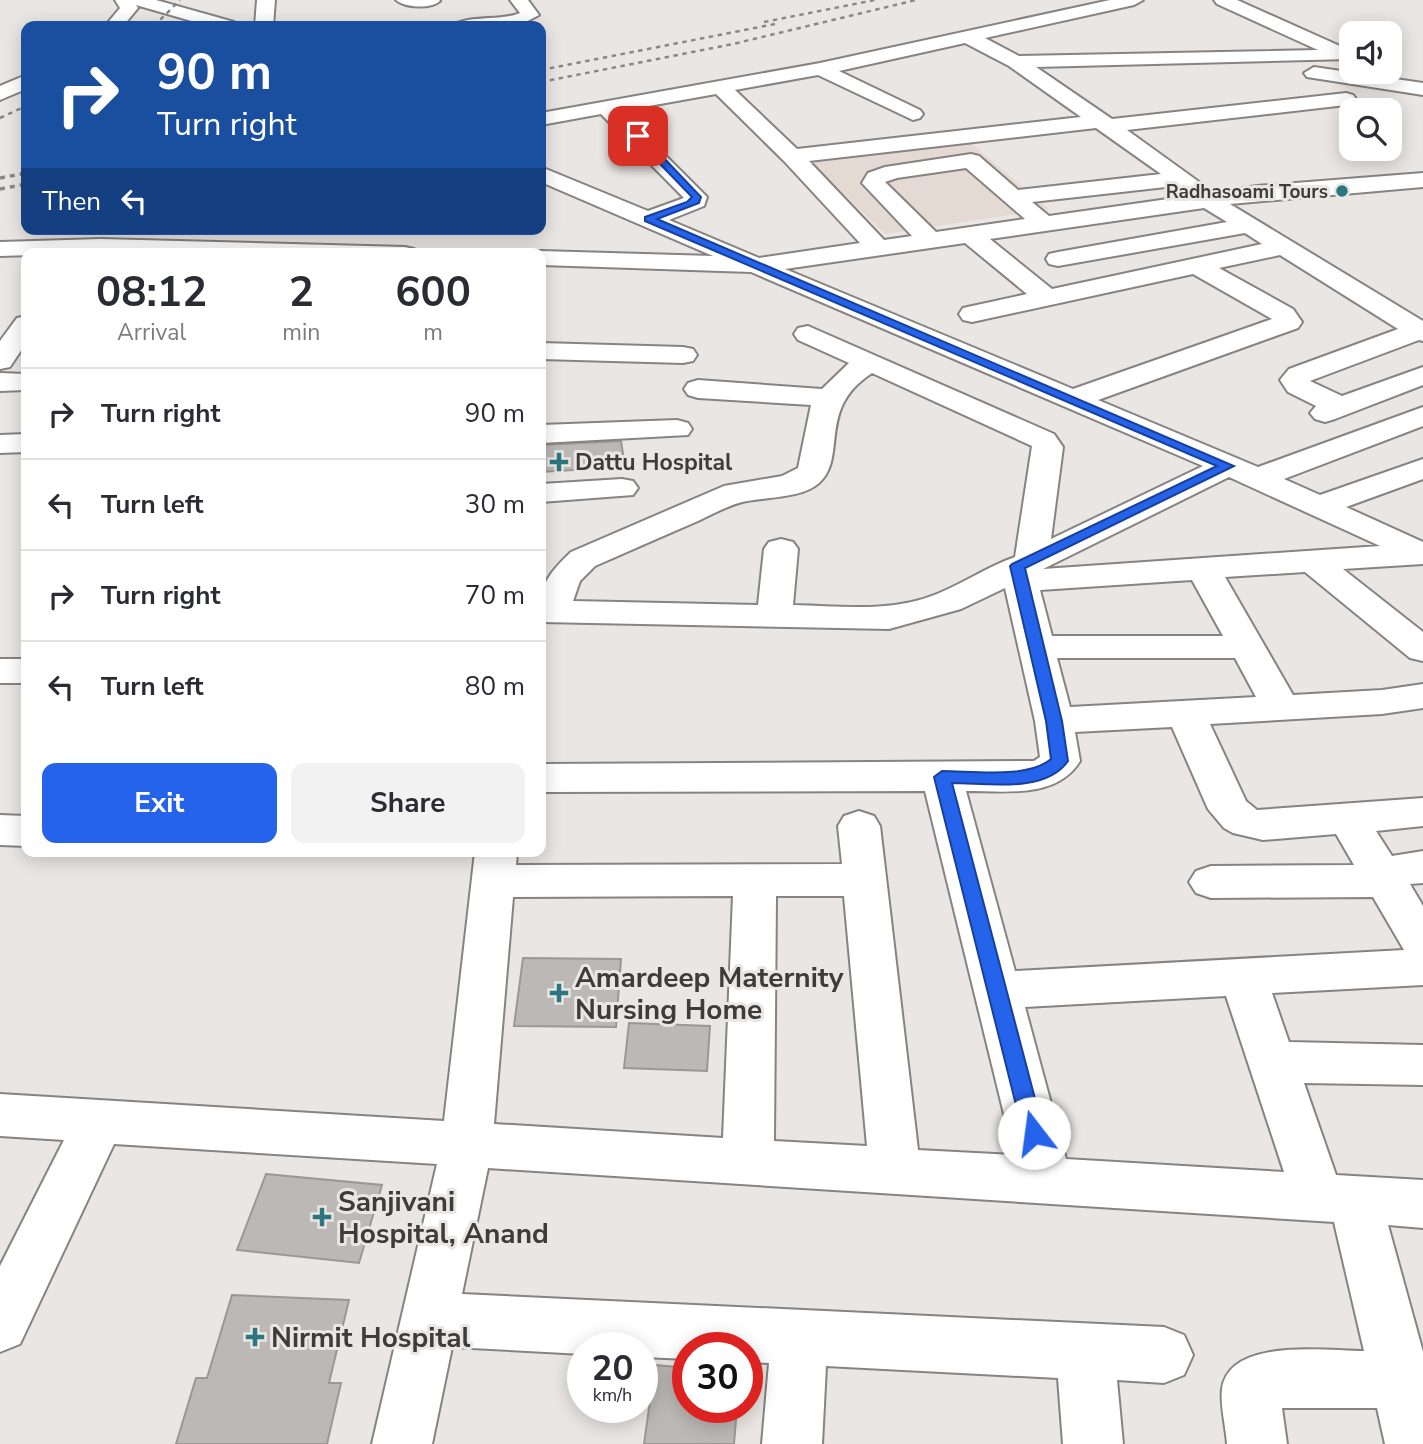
<!DOCTYPE html>
<style>
body{margin:0;font-family:"Nunito Sans",sans-serif;background:#f2f2f3;color:#2b2b33;height:100vh;display:flex;flex-direction:column;font-size:26px;white-space:nowrap}
*{box-sizing:border-box;margin:0}
p{font-size:23px;color:#7c7c81}
.icon{flex:none;width:38px;height:38px;fill:none;stroke:currentColor;stroke-width:2;stroke-linecap:round;stroke-linejoin:round}
.map{position:relative;flex:1;overflow:hidden}
.panel{position:absolute;left:21px;top:248px;width:525px;height:609px;display:flex;flex-direction:column;background:#fff;border-radius:14px;box-shadow:0 4px 18px #0003}
.panel>*{flex:none}
.guide{position:absolute;left:21px;top:21px;width:525px;height:214px;border-radius:14px;box-shadow:0 4px 18px #0003;background:#1a4fa0;color:#fff;overflow:hidden}
.tools{position:absolute;left:1339px;top:21px;display:grid;gap:14px}
.tools a{display:grid;place-items:center;width:63px;height:63px;border-radius:14px;background:#fff;box-shadow:0 4px 18px #0003;font-size:35px}
.speed{position:absolute;left:567px;top:1332px;display:flex;gap:14px;font-size:35px;font-weight:700;text-align:center}
.speed>*{display:grid;place-content:center;width:91px;height:91px;border-radius:50%;background:#fff;box-shadow:0 4px 18px #0003;line-height:1}
.speed small{font-size:18px;font-weight:400}
.speed .limit{border:10px solid #d22;background:#fff;color:#111}
.pin{position:absolute;display:grid;place-items:center;width:60px;height:60px;color:#fff;margin:-30px;border-radius:14px;box-shadow:0 4px 10px #0006}
.me{position:absolute;width:77px;margin:-38px;rotate:345deg;stroke-linejoin:round;filter:drop-shadow(0 0 5px #0008)}
.turn{display:flex;align-items:center;gap:24px;height:147px;padding:0 21px;font-size:32px}
.turn .icon{width:91px;height:91px;stroke-width:2.5}
.turn b{display:block;font-size:49px;line-height:60px}
.then{display:flex;align-items:center;height:66px;padding:0 21px;background:#0003;gap:14px;font-size:26px}
.eta{display:flex;justify-content:space-evenly;align-items:center;height:119px;text-align:center}
.eta b{font-size:42px;font-weight:700;line-height:49px}
.cta{display:flex;gap:14px;margin-top:auto;padding:14px 21px}
.cta a{flex:1;height:80px;border-radius:14px;background:#2563eb;color:#fff;font-size:28px;font-weight:700;line-height:80px;text-align:center}
.cta a+a{background:#f2f2f3;color:#2b2b33}
ul{padding:0;list-style:none}
li{display:flex;align-items:center;gap:21px;height:91px;padding:0 21px;border-top:2px solid #e1e1e2}
li div{flex:1}
li b{display:block;font-size:26px}
li em{font-style:normal}
.map>svg:first-child{display:block}
</style>
<div class="map">
<svg width="1423" height="1444" viewBox="0 0 1423 1444">
<rect width="100%" height="100%" fill="#eae6e4"/>
<path fill="#e4d9d3" d="M971,143L1049,209L885,234L812,163Z"/>
<g fill="#bcb8b6" stroke="#9a9795" stroke-width="2">
<path d="M621,441L625,467L541,472V445Z"/>
<path d="M523,958L621,959L616,1027L514,1026Z"/>
<path d="M629,1023L710,1026L707,1071L624,1068Z"/>
<path d="M266,1174L382,1185L359,1263L237,1250Z"/>
<path d="M232,1295L349,1300L329,1383H341L327,1444H176L196,1378H207Z"/>
<path d="M655,1365L688,1368V1407H737L734,1444H644Z"/>
</g>
<g fill="none" stroke-linecap="round" stroke-linejoin="round">
<defs>
<g id="minor">
<path d="M115,0H156L234,22L237,26H209L136,5L138,8L123,26H105L120,8Z"/>
<path d="M257,0H275L273,26H255Z"/>
<path d="M396,0H439L440,1C431,9 405,8 396,0Z"/>
<path d="M510,0H528L539,15L518,26H453C463,15 502,21 520,13Z"/>
<path d="M1110,0H1143L1134,5L985,38L1019,56L1318,50L1217,4L1214,0H1237L1351,51V59L1036,67L1112,119L1346,93L1353,95L1356,99L1353,103L1346,105L1127,130L1213,192L1257,186L1423,173V187L1230,204L1423,321V341L1419,340L1310,381L1342,396L1423,367V385L1335,419L1325,422L1315,419L1310,413L1316,406L1288,392L1280,380L1289,369L1398,329L1280,255L1219,268L1293,309L1302,322L1298,328L1098,400L1258,467L1423,407V426L1284,479L1320,495L1423,459V479L1346,507L1423,542V564L1343,569L1423,632V661L1410,658L1305,572L1225,577L1293,695L1382,690L1423,684V708L1382,714L1210,724L1246,801L1257,810L1423,798V826L1376,831L1392,856L1423,851V883L1410,884L1423,906V985L1272,993L1289,1042L1423,1045V1085L1304,1083L1336,1175L1423,1180V1228L1388,1225L1423,1352V1444H1385L1377,1408H1282L1287,1444H1227C1226,1427 1220,1406 1222,1389C1229,1337 1326,1351 1364,1351L1334,1222L488,1168L462,1294L1164,1327L1184,1335L1193,1355L1184,1375L1164,1383L1117,1380L1123,1444H1063L1058,1378L826,1366L822,1444H762L769,1363L747,1362V1348H688V1359L642,1357V1348H583V1354L452,1347L432,1444H372L437,1164L114,1144L20,1344L0,1352V1266L64,1140L0,1136V1094L444,1121L475,852H517L516,865L842,864L838,826L844,816L859,811L874,816L880,826L918,1150L1014,1155L925,791L541,792V764L1034,761L1040,757L1035,721L1005,588L961,609L889,629L541,622C539,586 546,576 571,552L724,486L782,476L798,468L811,405L698,398L688,395L684,389L688,383L698,380L822,389L849,363L798,340L794,334L798,328L808,326L1054,434L1063,447L1051,539L1203,466L751,272L541,265V254L532,253L541,251L713,256L541,182V167L648,211L684,198L601,114L541,125V113L820,63ZM965,43L1009,66L1081,117L797,149L735,90L818,75L913,120L920,118L923,114L920,110L839,71ZM716,94L784,161L860,243L759,258L669,220L704,206L707,197L621,111ZM1096,128L1161,174L1018,190L979,156L971,154L885,167L868,173L862,183L912,236L884,240L809,161ZM966,168L1025,219L936,232L885,182L897,178ZM1175,183L1189,196L1049,216L1032,202L1166,187ZM1204,208L1227,222L1058,252L1049,254L1046,259L1049,264L1058,266L1245,233L1262,244L1052,289L990,239ZM965,243L1027,294L963,308L959,314L963,320L972,322L1193,274L1272,319L1073,389L785,269ZM872,373L1032,446L1015,557C989,566 964,583 937,594C891,613 841,606 793,605L798,549L793,542L781,539L769,542L764,549L758,605L573,601L580,581L595,566C629,551 663,536 698,521C713,514 730,504 747,501C768,497 802,498 819,483C848,457 816,409 872,373ZM1229,477L1380,546L1043,569ZM1192,580L1223,636H1052L1040,590ZM1057,658H1235L1256,697L1070,707ZM1172,727L1208,809L1224,828L1233,833L1263,840L1336,834L1354,865L1211,866L1196,871L1189,882L1196,893L1211,898L1373,897L1404,950L1015,971L966,791C1004,791 1057,799 1080,761L1075,732ZM733,896L723,1138L494,1124L513,897ZM776,896H844L867,1146L774,1141ZM1226,996L1284,1172L1066,1159L1025,1007Z"/>
<path d="M1314,67L1423,83V95L1307,77L1304,73Z"/>
<path d="M26,75V89L0,100V86Z"/>
<path d="M101,239L405,247L414,249L417,254L101,253L0,256V242Z"/>
<path d="M26,316V343L10,367L0,369V341L17,318Z"/>
<path d="M541,343L683,347L693,349L697,355L693,361L683,363L541,359Z"/>
<path d="M0,373L26,374V390L0,391Z"/>
<path d="M677,420L688,423L692,429L688,435L541,443V425Z"/>
<path d="M26,434V452L0,453V435Z"/>
<path d="M622,479L633,481L638,488L633,495L541,502V484Z"/>
<rect x="0" y="659" width="26" height="24"/>
<path d="M0,815L26,816V846L0,845Z"/>
</g>
</defs>
<use href="#minor" stroke="#868381" stroke-width="4"/>
<use href="#minor" fill="#fff" fill-rule="evenodd"/>
<g stroke="#8a8886" stroke-width="2.5" stroke-dasharray="4.5 4.5" stroke-linecap="butt">
<path d="M764,22L875,0"/>
<path d="M154,26L180,0"/>
<path d="M541,70L775,24"/>
<path d="M541,82L733,44L916,0"/>
<path d="M0,118L26,106"/>
</g>
<g stroke="#8a8886" stroke-width="3.5" stroke-dasharray="5 5" stroke-linecap="butt">
<path d="M0,178L26,173"/>
<path d="M0,189L26,184"/>
</g>
</g>
<path fill="#2563eb" stroke="#184099" stroke-width="2" d="M635,134H641L701,197L699,203L657,219L1234,466L1025,568L1062,721L1068,761C1045,794 987,783 952,783L1044,1133L1041,1139L1034,1142L1026,1139L1023,1133L934,777L942,771C973,771 1028,779 1051,759L1046,721L1010,566L1012,564L1217,466L645,221V217L687,202L692,197L635,138Z"/>
<g fill="#2e767f" stroke="#eae6e4" stroke-width="2.5">
<circle cx="1342" cy="191" r="7"/>
<path d="M555.5 451.5h7v7h7v7h-7v7h-7v-7h-7v-7h7z"/>
<path d="M555.5 982.5h7v7h7v7h-7v7h-7v-7h-7v-7h7z"/>
<path d="M318.5 1206.5h7v7h7v7h-7v7h-7v-7h-7v-7h7z"/>
<path d="M251.5 1326.5h7v7h7v7h-7v7h-7v-7h-7v-7h7z"/>
</g>
<g text-anchor="middle" stroke-width="6" stroke-linejoin="round" paint-order="stroke">
<g font-size="19" font-weight="bold" fill="#3d3c3b" stroke="#eae6e4" text-anchor="end">
<text x="1328" y="198">Radhasoami Tours</text>
</g>
<g font-size="23" font-weight="bold" fill="#3d3c3b" stroke="#eae6e4" text-anchor="start">
<text x="575" y="470">Dattu Hospital</text>
</g>
<g font-size="28" font-weight="bold" fill="#3d3c3b" stroke="#eae6e4" text-anchor="start">
<text x="575" y="987">Amardeep Maternity<tspan x="575" dy="32">Nursing Home</tspan></text>
<text x="338" y="1211">Sanjivani<tspan x="338" dy="32">Hospital, Anand</tspan></text>
<text x="271" y="1347">Nirmit Hospital</text>
</g>
</g>
</svg>
<div class="tools">
<a><svg class="icon" aria-label="sound" viewBox="0 0 24 24"><path d="M4 9h4l5-4v14l-5-4H4zM17 9q2 3 0 6"/></svg></a>
<a><svg class="icon" aria-label="search" viewBox="0 0 24 24"><circle cx="10" cy="10" r="6"/><path d="M15 15l6 6"/></svg></a>
</div>
<div class="speed"><div>20<small>km/h</small></div><div class="limit">30</div></div>
<div class="pin" style="left:638px;top:136px;background:#d93025"><svg class="icon" aria-label="arrive" viewBox="0 0 24 24"><path d="M6 21V4h12l-3 4 3 4H6"/></svg></div>
<svg class="me" style="left:1034px;top:1133px" viewBox="-20 -20 40 40"><circle r="19" fill="#fff"/><path d="M0-13L10 11 0 6-10 11z" fill="#2563eb"/></svg>
<div class="guide">
<div class="turn"><svg class="icon" aria-label="right" viewBox="0 0 24 24"><path d="M7 20v-9h11M14 6l5 5-5 5"/></svg><div><b>90 m</b>Turn right</div></div>
<div class="then">Then<svg class="icon" aria-label="left" viewBox="0 0 24 24"><path d="M17 20v-9H6M10 6l-5 5 5 5"/></svg></div>
</div>
<section class="panel">
<div class="eta">
<div><b>08:12</b><p>Arrival</p></div>
<div><b>2</b><p>min</p></div>
<div><b>600</b><p>m</p></div>
</div>
<ul>
<li><svg class="icon" aria-label="right" viewBox="0 0 24 24"><path d="M7 20v-9h11M14 6l5 5-5 5"/></svg><div><b>Turn right</b></div><em>90 m</em></li>
<li><svg class="icon" aria-label="left" viewBox="0 0 24 24"><path d="M17 20v-9H6M10 6l-5 5 5 5"/></svg><div><b>Turn left</b></div><em>30 m</em></li>
<li><svg class="icon" aria-label="right" viewBox="0 0 24 24"><path d="M7 20v-9h11M14 6l5 5-5 5"/></svg><div><b>Turn right</b></div><em>70 m</em></li>
<li><svg class="icon" aria-label="left" viewBox="0 0 24 24"><path d="M17 20v-9H6M10 6l-5 5 5 5"/></svg><div><b>Turn left</b></div><em>80 m</em></li>
</ul>
<div class="cta"><a>Exit</a><a>Share</a></div>
</section>
</div>
